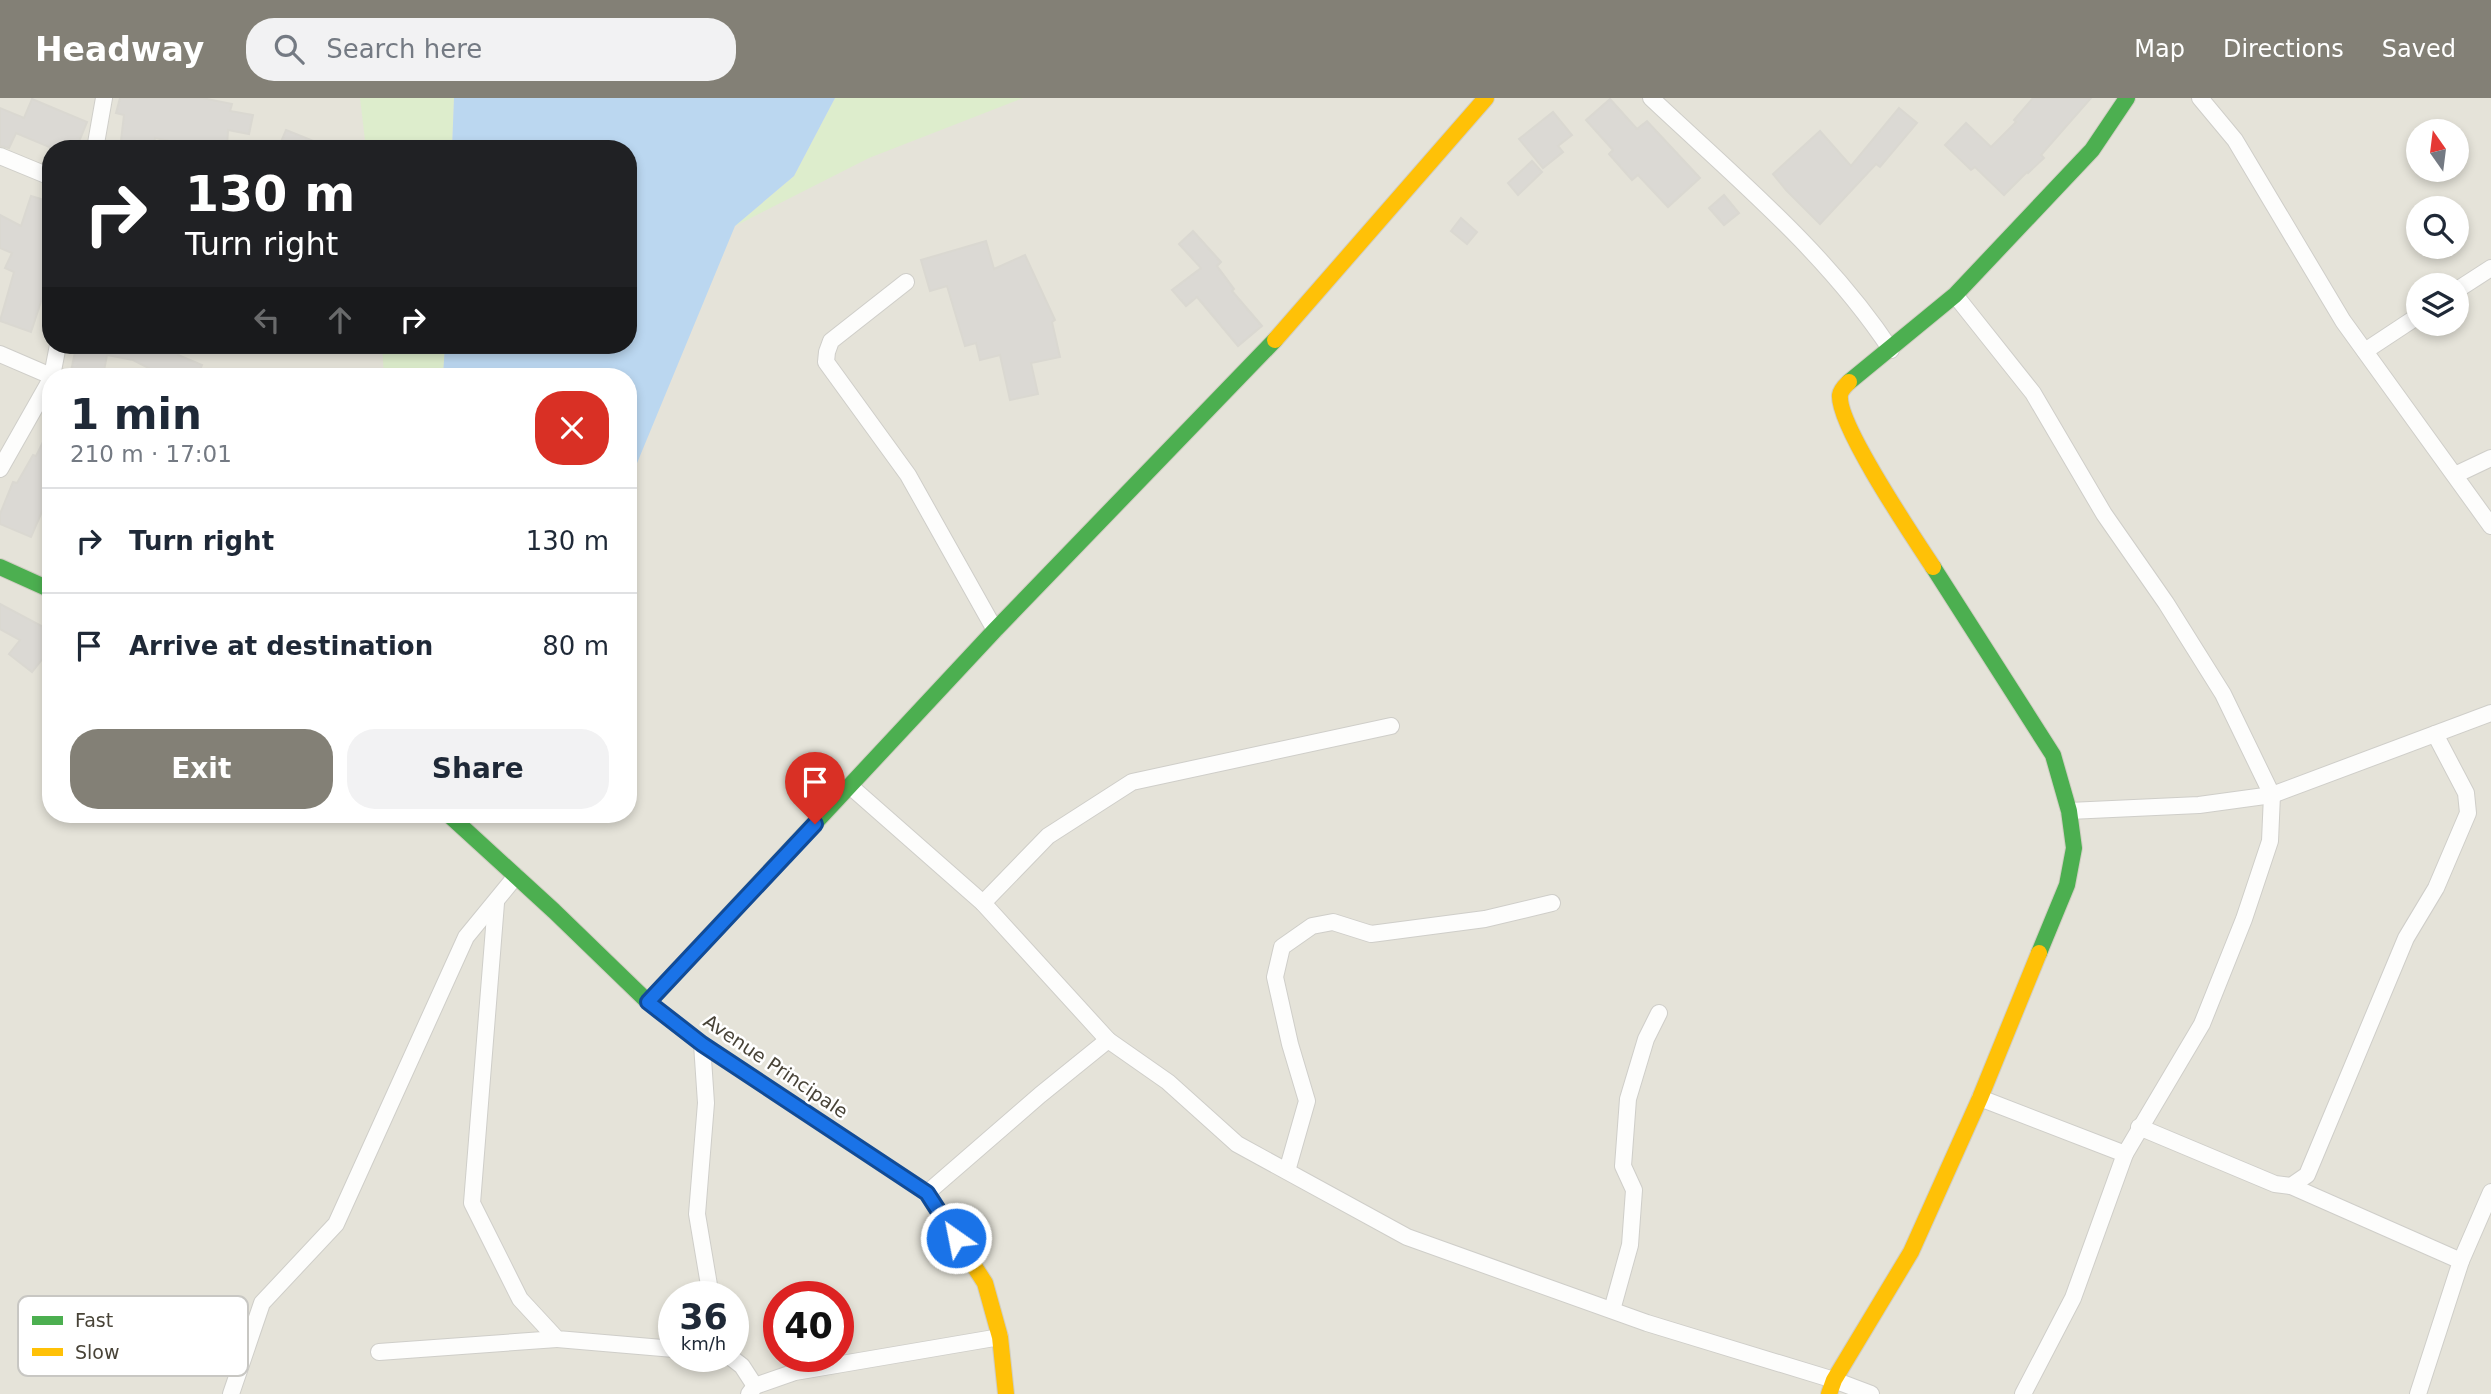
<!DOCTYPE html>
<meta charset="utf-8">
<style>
body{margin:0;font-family:"DejaVu Sans",sans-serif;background:#f2f2f3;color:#1f2937;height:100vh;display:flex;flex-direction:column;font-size:26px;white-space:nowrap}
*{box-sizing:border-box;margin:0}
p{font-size:23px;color:#747a83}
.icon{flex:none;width:38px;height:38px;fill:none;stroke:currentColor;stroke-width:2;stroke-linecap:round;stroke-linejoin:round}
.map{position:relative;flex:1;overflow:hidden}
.drawer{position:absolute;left:42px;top:270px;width:595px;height:455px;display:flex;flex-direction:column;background:#fff;border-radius:28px;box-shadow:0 4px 10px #0003}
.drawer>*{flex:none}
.banner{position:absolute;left:42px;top:42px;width:595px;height:214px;border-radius:28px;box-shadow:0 4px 10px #0003;background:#202124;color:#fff;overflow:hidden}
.needle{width:46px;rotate:346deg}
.controls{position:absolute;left:2406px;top:21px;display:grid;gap:14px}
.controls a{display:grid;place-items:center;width:63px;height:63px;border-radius:50%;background:#fff;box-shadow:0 4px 10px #0003;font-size:35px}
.speed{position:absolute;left:658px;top:1183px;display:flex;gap:14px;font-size:35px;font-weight:700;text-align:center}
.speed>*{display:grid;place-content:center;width:91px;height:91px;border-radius:50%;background:#fff;box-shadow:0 4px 10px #0003;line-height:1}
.speed small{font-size:18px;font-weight:400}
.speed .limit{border:10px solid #d22;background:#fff;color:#111}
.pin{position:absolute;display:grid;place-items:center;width:60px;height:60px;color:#fff;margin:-72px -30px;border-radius:50% 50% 50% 0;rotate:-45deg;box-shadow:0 0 7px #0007}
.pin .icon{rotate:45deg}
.me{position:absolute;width:77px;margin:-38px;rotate:327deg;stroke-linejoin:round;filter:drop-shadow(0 0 5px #0008)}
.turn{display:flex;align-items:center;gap:24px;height:147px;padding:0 28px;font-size:32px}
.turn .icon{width:91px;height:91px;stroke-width:2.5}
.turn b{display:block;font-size:49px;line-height:60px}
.lanes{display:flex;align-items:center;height:66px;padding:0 28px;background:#0003;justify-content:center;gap:35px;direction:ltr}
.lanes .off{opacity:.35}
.round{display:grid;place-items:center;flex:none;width:74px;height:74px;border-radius:28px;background:#f2f2f3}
.head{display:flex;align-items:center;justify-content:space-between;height:119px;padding:0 28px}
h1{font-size:42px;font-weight:700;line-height:52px}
.action{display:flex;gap:14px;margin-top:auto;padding:14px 28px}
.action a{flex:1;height:80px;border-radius:28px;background:#838076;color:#fff;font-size:28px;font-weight:700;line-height:80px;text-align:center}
.action a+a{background:#f2f2f3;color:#1f2937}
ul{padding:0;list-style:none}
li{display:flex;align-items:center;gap:21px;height:105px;padding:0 28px;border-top:2px solid #e0e1e3}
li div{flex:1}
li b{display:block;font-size:26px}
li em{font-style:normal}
header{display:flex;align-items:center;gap:42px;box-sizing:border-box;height:98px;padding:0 35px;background:#838076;color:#fff}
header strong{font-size:33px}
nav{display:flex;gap:38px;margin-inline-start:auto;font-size:24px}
.search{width:490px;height:63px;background:#f2f2f3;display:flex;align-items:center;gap:18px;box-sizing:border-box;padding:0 24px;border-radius:28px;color:#747a83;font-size:26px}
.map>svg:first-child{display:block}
</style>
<header>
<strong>Headway</strong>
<div class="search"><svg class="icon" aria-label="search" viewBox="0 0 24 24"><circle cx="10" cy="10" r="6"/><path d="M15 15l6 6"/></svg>Search here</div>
<nav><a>Map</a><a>Directions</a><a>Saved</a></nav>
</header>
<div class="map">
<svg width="2491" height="1296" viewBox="0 0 2491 1296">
<rect width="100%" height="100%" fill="#f1f1ec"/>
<path fill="#e5e3d9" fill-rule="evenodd" d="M0,0H2491V1296H0ZM2418,33H2457V72H2418ZM51,51H628V247H51ZM2418,110H2457V149H2418ZM2418,187H2457V226H2418ZM51,278H628V716H51ZM674,1199H733V1258H674ZM779,1199H838V1258H779Z"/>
<g fill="#ddedcc">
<path d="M360,0H454L452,51H366Z"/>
<path d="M835,0H1023L869,60L735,128L794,78Z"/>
<path d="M382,247H445L443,278H384Z"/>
</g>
<path fill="#bbd7f0" d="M454,0H835L794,78L735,128L628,387V278H443L445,247H628V51H452Z"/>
<g fill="#dbd9d4" stroke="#dad8d1" stroke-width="2">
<path d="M120,0H202L232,6L230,13L253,17L249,36L228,32L227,51H207L155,40L153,51H120L124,17L116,15Z"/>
<path d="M2033,0H2091L2041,57L2044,60L2028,75L2027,74L2004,97L1975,69L1971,72L1945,47L1966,25L1991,49L2016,24L2014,22Z"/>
<path d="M32,1L87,24L76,51H54L16,35L9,50L0,48V10L24,20Z"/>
<path d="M1610,1L1637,31L1647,23L1700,80L1668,109L1638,77L1632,82L1609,56L1613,52L1586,22Z"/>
<path d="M1899,10L1917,25L1880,69L1876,66L1820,126L1786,92L1773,76L1820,33L1851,68Z"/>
<path d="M1553,14L1572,37L1558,48L1563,54L1543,70L1519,41Z"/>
<path d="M286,32L331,50L330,51H278Z"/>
<path d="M1532,63L1542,74L1518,97L1508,85Z"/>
<path d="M1724,97L1739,115L1724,127L1709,110Z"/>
<path d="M31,98L51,104V173L31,234L0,223L14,174L5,170L12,155L0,150V117L21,128Z"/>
<path d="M1461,120L1477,134L1467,146L1451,133Z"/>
<path d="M1193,133L1221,164L1217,168L1234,191L1232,193L1262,228L1238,248L1197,199L1186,208L1172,192L1201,170L1179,146Z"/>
<path d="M986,143L994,171L1025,157L1055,222L1052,224L1060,259L1031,265L1038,296L1010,302L1000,257L980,262L976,245L965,248L947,188L930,193L921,162Z"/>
<path d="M78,247H184L178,257L202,267L197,278H164L133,262L107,257L103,278H70L75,254L77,255Z"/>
<path d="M51,328V413L44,409L31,439L0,426V416L13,384L17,385L33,357L36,358Z"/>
<path d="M0,506L51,533V550L32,574L9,556L20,542L0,531Z"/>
</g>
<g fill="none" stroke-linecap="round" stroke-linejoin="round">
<defs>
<g id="street">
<path d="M1651,0C1735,79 1827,155 1891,252"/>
<path d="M2200,0L2235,42L2343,223L2491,428"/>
<path d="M95,51L104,0"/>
<path d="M0,58L51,79"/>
<path d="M906,184L831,243L827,254L826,264L908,377L995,532"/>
<path d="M2457,192L2491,170"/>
<path d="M1955,197L2033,295L2104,416L2166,505L2223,596L2272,697L2270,743L2244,821L2202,926L2125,1056L2073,1200L2023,1296"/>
<path d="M2365,253L2418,218"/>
<path d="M0,256L51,278"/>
<path d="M52,278L58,247"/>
<path d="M0,371L51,281"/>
<path d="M2455,377L2491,360"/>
<path d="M850,688L983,805L1108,942"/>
<path d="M2069,713L2199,707L2272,697L2491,615"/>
<path d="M496,805L472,1105L520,1201L557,1241L674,1251"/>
<path d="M983,805L1048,738L1132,684L1391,628"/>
<path d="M702,946L706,1005L697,1116L711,1199"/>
<path d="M1980,1000L2125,1056"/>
<path d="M2139,1029L2275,1086L2291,1088L2307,1077L2406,840L2436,790L2468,715L2466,695L2435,636"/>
<path d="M1287,1073L1307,1003L1290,946L1275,879L1282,849L1312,828L1333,824L1371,836L1485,821L1552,805"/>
<path d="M2291,1088L2461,1163"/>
<path d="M927,1095L1040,997L1108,942L1168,984L1237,1046L1407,1139L1647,1225L1834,1282L1871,1296"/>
<path d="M1612,1212L1630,1147L1634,1092L1623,1068L1628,1001L1646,941L1659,915"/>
<path d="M379,1254L557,1241"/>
<path d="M729,1258L742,1268L755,1288"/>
<path d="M231,1296L262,1205L336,1126L466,839L516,778"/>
<path d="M749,1296L755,1288L795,1274L1000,1239"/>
<path d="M2418,1296L2461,1163L2491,1094"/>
</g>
<g id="fast">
<path d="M1849,284L1955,197L2092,52L2127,0"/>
<path d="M0,469L51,492"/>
<path d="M1933,469L2053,657L2069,713L2074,750L2067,787L2039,855"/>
<path d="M448,716L554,813L648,904L702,946L776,995"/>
<path d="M648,904L995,532L1275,242"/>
</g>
<g id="slow">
<path d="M1275,242L1486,0"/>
<path d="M1849,284C1845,288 1841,291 1840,297C1837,326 1914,440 1933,469"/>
<path d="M776,995L927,1095L985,1185L1000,1239L1006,1296"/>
<path d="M1829,1296L1834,1282L1911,1154L1980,1000L2039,855"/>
</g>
</defs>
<use href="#street" stroke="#cfcec9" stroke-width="18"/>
<use href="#fast" stroke="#d1cec3" stroke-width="18"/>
<use href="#slow" stroke="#d1cec3" stroke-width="18"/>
<use href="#street" stroke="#fdfdfc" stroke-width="16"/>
<use href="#fast" stroke="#4caf50" stroke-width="16"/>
<use href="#slow" stroke="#ffc107" stroke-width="16"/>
</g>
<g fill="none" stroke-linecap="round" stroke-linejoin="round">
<defs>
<path id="route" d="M815,726L648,904L702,946L927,1095L956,1140"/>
</defs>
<use href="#route" stroke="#114b97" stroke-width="18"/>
<use href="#route" stroke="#1a73e8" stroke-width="12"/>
</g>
<g text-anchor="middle" stroke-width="5" stroke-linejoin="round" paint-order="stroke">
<g font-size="19" fill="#484337" stroke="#fff">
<text transform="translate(776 968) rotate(34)" y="7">Avenue Principale</text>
</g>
</g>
<rect x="18" y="1198" width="230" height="80" rx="10" fill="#fff" stroke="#c8c7c3" stroke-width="2"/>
<rect x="32" y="1218" width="31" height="9" fill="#4caf50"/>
<rect x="32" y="1250" width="31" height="8" fill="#ffc107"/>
<g font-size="19" fill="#484337">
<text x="75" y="1229">Fast</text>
<text x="75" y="1261">Slow</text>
</g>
</svg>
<div class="controls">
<a><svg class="needle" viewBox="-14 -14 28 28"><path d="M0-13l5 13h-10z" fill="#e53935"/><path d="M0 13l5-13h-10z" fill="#747a83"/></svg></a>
<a><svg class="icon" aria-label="search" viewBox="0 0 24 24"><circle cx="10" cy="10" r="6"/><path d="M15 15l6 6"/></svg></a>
<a><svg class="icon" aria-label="layers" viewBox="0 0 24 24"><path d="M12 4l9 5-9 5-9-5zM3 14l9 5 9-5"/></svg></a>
</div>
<div class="speed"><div>36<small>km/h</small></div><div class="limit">40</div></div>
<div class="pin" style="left:815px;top:726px;background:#d93025"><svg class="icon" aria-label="arrive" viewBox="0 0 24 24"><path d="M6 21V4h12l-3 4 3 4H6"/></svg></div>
<svg class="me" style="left:956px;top:1140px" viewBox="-20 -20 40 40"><circle r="17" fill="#1a73e8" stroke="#fff" stroke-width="3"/><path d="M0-11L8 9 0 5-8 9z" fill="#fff"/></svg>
<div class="banner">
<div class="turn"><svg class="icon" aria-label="right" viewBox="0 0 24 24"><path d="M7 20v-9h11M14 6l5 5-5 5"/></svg><div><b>130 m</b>Turn right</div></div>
<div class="lanes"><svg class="icon off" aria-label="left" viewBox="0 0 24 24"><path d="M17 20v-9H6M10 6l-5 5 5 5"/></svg><svg class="icon off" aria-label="ahead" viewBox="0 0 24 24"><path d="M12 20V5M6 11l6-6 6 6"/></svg><svg class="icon" aria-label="right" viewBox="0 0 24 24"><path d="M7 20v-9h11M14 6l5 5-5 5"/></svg></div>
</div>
<section class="drawer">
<div class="head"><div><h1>1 min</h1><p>210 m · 17:01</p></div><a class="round" style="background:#d93025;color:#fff"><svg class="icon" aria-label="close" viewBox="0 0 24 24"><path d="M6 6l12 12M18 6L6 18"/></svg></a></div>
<ul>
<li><svg class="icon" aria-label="right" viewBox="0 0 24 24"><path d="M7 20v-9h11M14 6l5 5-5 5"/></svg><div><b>Turn right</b></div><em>130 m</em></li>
<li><svg class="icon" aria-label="arrive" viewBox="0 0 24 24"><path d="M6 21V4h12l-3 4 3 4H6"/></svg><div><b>Arrive at destination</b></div><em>80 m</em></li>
</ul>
<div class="action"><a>Exit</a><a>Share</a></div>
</section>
</div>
